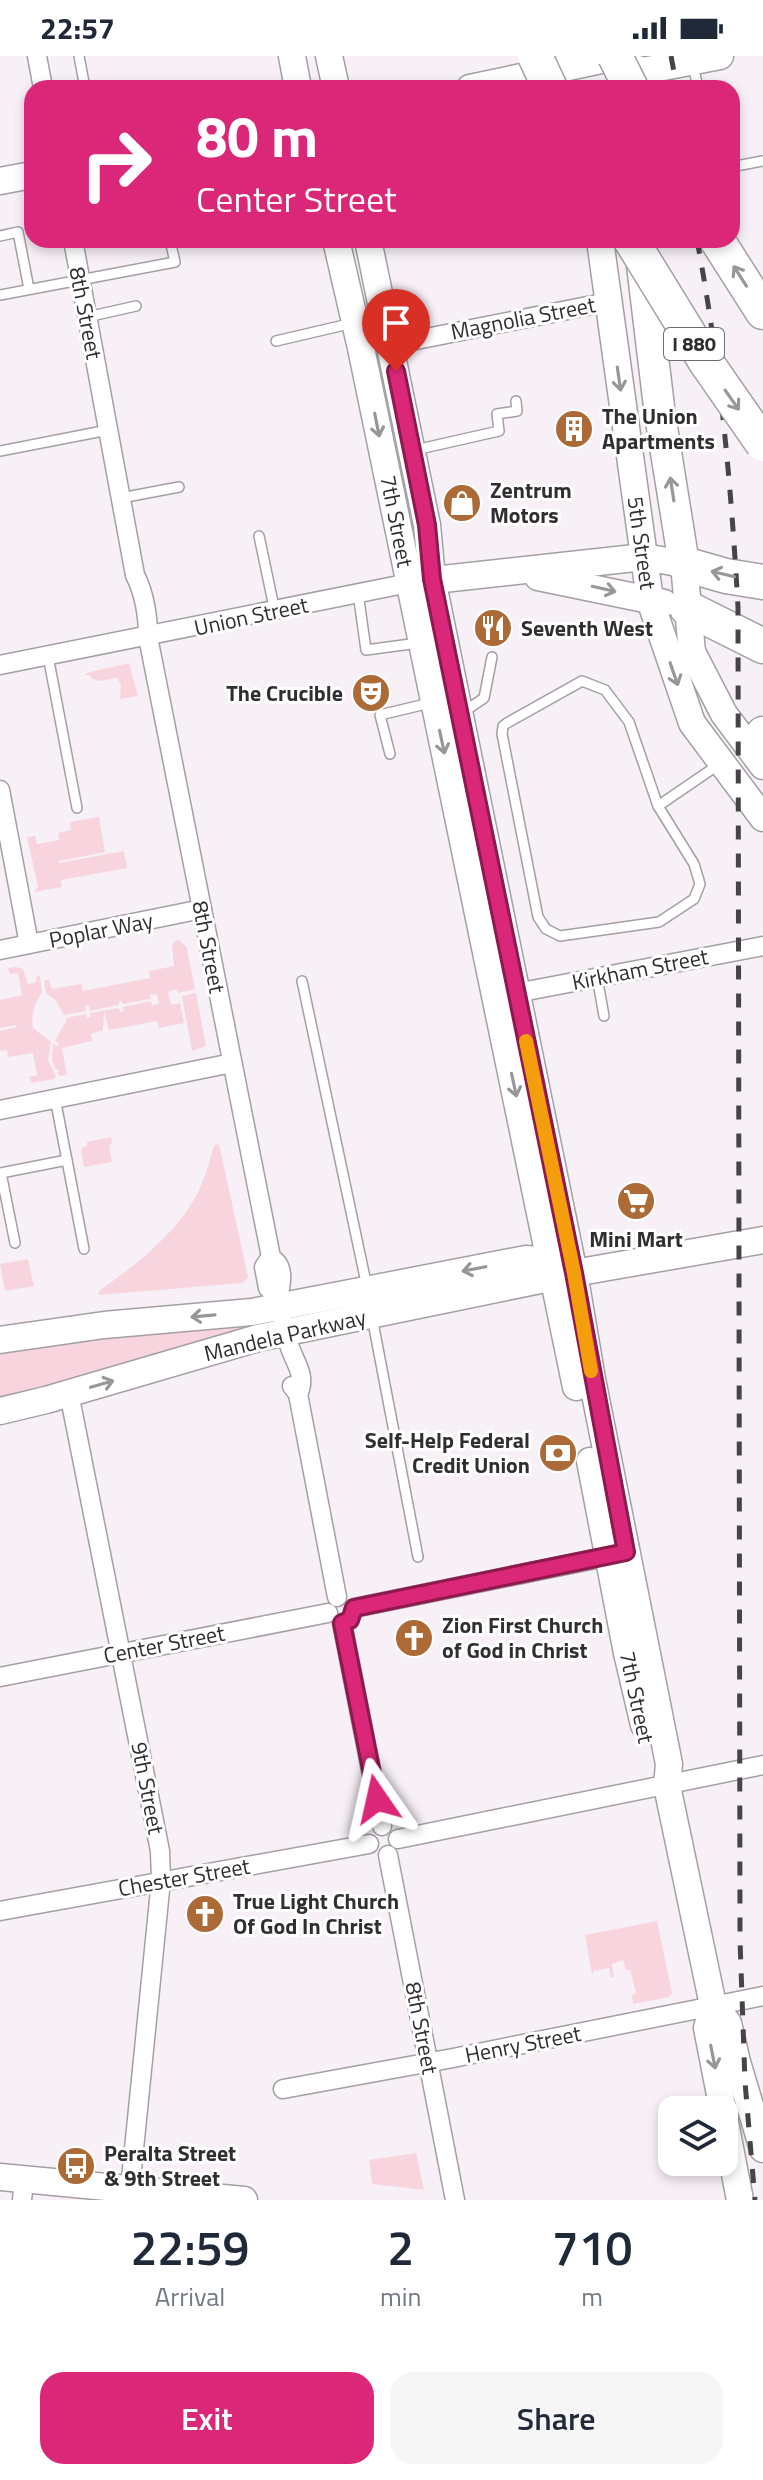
<!DOCTYPE html>
<style>
body{margin:0;font-family:"Titillium Web",sans-serif;background:#f6f6f7;color:#1f2937;height:100vh;display:flex;flex-direction:column;font-size:30px;white-space:nowrap}
*{box-sizing:border-box;margin:0}
p{font-size:26px;color:#747a83}
.icon{flex:none;width:44px;height:44px;fill:none;stroke:currentColor;stroke-width:2;stroke-linecap:round;stroke-linejoin:round}
.map{position:relative;height:2144px;overflow:hidden}
.details{display:flex;flex-direction:column;background:#fff;flex:1}
.details>*{flex:none}
.top-card{position:absolute;left:24px;top:24px;width:716px;height:168px;border-radius:24px;box-shadow:0 4px 12px #0003;background:#db2777;color:#fff;overflow:hidden}
.tools{position:absolute;left:658px;top:2040px;display:grid;gap:16px}
.tools a{display:grid;place-items:center;width:80px;height:80px;border-radius:16px;background:#fff;box-shadow:0 4px 12px #0003;font-size:40px}
.pin{position:absolute;display:grid;place-items:center;width:68px;height:68px;color:#fff;margin:-82px -34px;border-radius:50% 50% 50% 0;rotate:-45deg;box-shadow:0 0 8px #0007}
.pin .icon{rotate:45deg}
.me{position:absolute;width:88px;margin:-44px;rotate:349deg;stroke-linejoin:round;filter:drop-shadow(0 0 6px #0008)}
.turn{display:flex;align-items:center;gap:28px;height:168px;padding:0 40px;font-size:36px}
.turn .icon{width:104px;height:104px;stroke-width:2.5}
.turn b{display:block;font-size:56px;line-height:68px}
.eta{display:flex;justify-content:space-evenly;align-items:center;height:136px;text-align:center}
.eta b{font-size:48px;font-weight:600;line-height:56px}
.button{display:flex;gap:16px;margin-top:auto;padding:16px 40px}
.button a{flex:1;height:92px;border-radius:24px;background:#db2777;color:#fff;font-size:32px;font-weight:600;line-height:92px;text-align:center}
.button a+a{background:#f6f6f7;color:#1f2937}
.status{display:flex;justify-content:space-between;align-items:center;height:56px;padding:0 40px;background:#fff;direction:ltr}
.status svg{height:22px;fill:currentColor}
.map>svg:first-child{display:block}
</style>
<div class="status"><b>22:57</b><svg viewBox="0 0 49 12"><path d="M0 12V9h3v3zM5 12V6h3v6zM10 12V3h3v9zM15 12V0h3v12zM26 1h20v11H26zM47 4h2v5h-2z"/></svg></div>
<div class="map">
<svg width="763" height="2144" viewBox="0 0 763 2144">
<rect width="100%" height="100%" fill="#f7f0f7"/>
<g fill="#f8d5de">
<path d="M129,607L138,640L120,643L121,629L117,622L98,625L91,622L90,619H86V617Z"/>
<path d="M99,761L105,796L59,805V807L124,795L127,812L61,824L62,831L34,836L38,831L27,781L35,780L37,788L59,784L58,777L71,774L70,766Z"/>
<path d="M179,884L187,892L195,933L178,937L177,933L168,936L171,949L180,947L184,967L159,972L157,965L109,974L104,955L103,974L91,978L92,985L62,992L67,1019L60,1020L57,1016L60,1014L55,1013L52,1002L53,988L58,990L59,987L55,985L66,965V962L86,958L87,962L91,961L90,957L119,952L120,956L124,955L123,951L151,945L152,950L159,947L157,938L150,939L151,943L123,948L120,944L118,949L90,955L89,950H85L86,955L64,959L56,945L46,937L44,925L49,924L52,933L81,928L83,935L150,922L149,915L174,910L172,890L175,885Z"/>
<path d="M16,911L23,913L28,928L36,926V921L40,920L42,937C34,947 31,960 33,972L51,986L48,1004L56,1020L54,1023L31,1027L29,1021L37,1019L33,997L8,1001L7,994L0,995V975L17,971L16,969L0,972V944L22,939L18,917L10,918L8,912Z"/>
<path d="M196,937L206,990L192,995L182,940Z"/>
<path d="M111,1081L112,1086L109,1090L112,1106L84,1111L81,1095L83,1091L87,1090V1086Z"/>
<path d="M219,1088L248,1221L243,1227L99,1239V1235C136,1209 176,1178 197,1138C205,1123 209,1106 214,1090Z"/>
<path d="M28,1203L34,1230L5,1235L0,1208Z"/>
<path d="M265,1266L266,1268L0,1347V1294L58,1283Z"/>
<path d="M657,1865L672,1937L669,1941L633,1948L632,1939L636,1937L630,1914H626L623,1904L612,1908L614,1921H611L609,1912L594,1915L592,1919L585,1879Z"/>
<path d="M416,2097L424,2134L372,2128L369,2104Z"/>
</g>
<g fill="none" stroke-linecap="round" stroke-linejoin="round">
<defs>
<g id="lane">
<path d="M79,0L85,32"/>
<path d="M693,9L698,32"/>
<path d="M732,107L736,110L763,105"/>
<path d="M0,180L18,176L29,233"/>
<path d="M0,239L175,206L170,184"/>
<path d="M87,261L136,250"/>
<path d="M276,285L353,267"/>
<path d="M415,394L499,375L497,358L517,355L516,345"/>
<path d="M0,395L108,374"/>
<path d="M121,442L179,431"/>
<path d="M259,480L275,556"/>
<path d="M358,537L366,594L418,587"/>
<path d="M48,600L77,752"/>
<path d="M582,625L605,634L629,666L658,750L694,808L700,828L694,843L659,866L560,880L546,873L538,861L502,678L503,670L507,667Z"/>
<path d="M462,657L484,642L492,601"/>
<path d="M390,698L380,659L430,647"/>
<path d="M658,750L718,709"/>
<path d="M597,921L604,960"/>
<path d="M302,925L367,1231"/>
<path d="M55,1042L84,1193"/>
<path d="M15,1187L1,1117L67,1104"/>
<path d="M372,1261L418,1501"/>
</g>
<g id="street">
<path d="M37,0L43,32"/>
<path d="M73,184L135,519C145,539 148,559 148,581L271,1201C274,1204 278,1207 279,1210C284,1222 279,1231 279,1241C279,1255 285,1272 288,1285C292,1304 308,1318 298,1338"/>
<path d="M391,289L608,246"/>
<path d="M0,609L409,527"/>
<path d="M0,734L29,888"/>
<path d="M0,894L202,853"/>
<path d="M516,937L763,890"/>
<path d="M0,1054L232,1007"/>
<path d="M271,1201L264,1211L268,1232L279,1240"/>
<path d="M292,1330L298,1338L337,1541"/>
<path d="M69,1337L160,1795L161,1824L130,2133"/>
<path d="M354,1552L620,1498"/>
<path d="M342,1567L382,1770"/>
<path d="M0,1621L328,1557"/>
<path d="M398,1783L763,1709"/>
<path d="M388,1799L455,2144"/>
<path d="M0,1855L369,1788"/>
<path d="M283,2033L453,2002L763,1940"/>
<path d="M22,2144L24,2124"/>
</g>
<g id="secondary">
<path d="M292,0L298,32"/>
<path d="M329,0L336,32"/>
<path d="M612,3L643,15L720,0"/>
<path d="M470,32L620,0"/>
<path d="M0,125L32,119"/>
<path d="M336,184L361,292L576,1331"/>
<path d="M368,184L427,469L432,523L574,1217L592,1323L669,1708L667,1730L713,1949L707,1972L723,2054"/>
<path d="M600,184L650,544L692,667L763,762"/>
<path d="M538,521L664,547"/>
<path d="M416,526L644,501L684,508L692,596L724,658L763,710"/>
<path d="M0,1284L104,1269L252,1256L526,1203L538,1204L564,1213"/>
<path d="M0,1355L46,1344L258,1282L574,1217L763,1184"/>
<path d="M590,1405L627,1597L644,1669"/>
<path d="M713,1949L728,1967L737,2006L763,2093"/>
<path d="M724,2061L740,2144"/>
<path d="M0,2121L244,2144"/>
</g>
<path id="primary" d="M641,201L660,359L684,508"/>
<g id="highway">
<path d="M717,184L763,256"/>
<path d="M684,508L726,520L763,526"/>
<path d="M687,552L763,590"/>
<path d="M763,678V702"/>
</g>
</defs>
<use href="#lane" stroke="#a49fa5" stroke-width="12"/>
<use href="#street" stroke="#a49fa5" stroke-width="21"/>
<use href="#secondary" stroke="#a49fa5" stroke-width="29"/>
<use href="#primary" stroke="#a49fa5" stroke-width="33"/>
<use href="#highway" stroke="#a49fa5" stroke-width="37"/>
<use href="#lane" stroke="#fff" stroke-width="9"/>
<use href="#street" stroke="#fff" stroke-width="18"/>
<use href="#secondary" stroke="#fff" stroke-width="26"/>
<use href="#primary" stroke="#fff" stroke-width="30"/>
<use href="#highway" stroke="#fff" stroke-width="34"/>
<g stroke="#474447" stroke-width="5" stroke-dasharray="14 14" stroke-linecap="butt">
<path d="M671,0L677,32"/>
<path d="M697,184C720,306 731,427 738,551L740,1884L745,2026L755,2144"/>
</g>
<defs>
<g id="highway-bridge">
<path d="M535,0L550,32"/>
<path d="M615,0L631,32"/>
<path d="M631,184L706,306L763,388"/>
</g>
</defs>
<use href="#highway-bridge" stroke="#a49fa5" stroke-width="37" stroke-linecap="butt"/>
<use href="#highway-bridge" stroke="#fff" stroke-width="34"/>
</g>
<defs><path id="oneway-shaft" d="M-6 0H5M1.5-3L5.5 0L1.5 3" fill="none" stroke-width="1.6" stroke-linecap="round" stroke-linejoin="round" transform="scale(2)"/></defs>
<g stroke="#989698">
<use href="#oneway-shaft" transform="translate(740 220) rotate(-123)"/>
<use href="#oneway-shaft" transform="translate(619 323) rotate(82)"/>
<use href="#oneway-shaft" transform="translate(732 344) rotate(55)"/>
<use href="#oneway-shaft" transform="translate(377 369) rotate(79)"/>
<use href="#oneway-shaft" transform="translate(672 433) rotate(-99)"/>
<use href="#oneway-shaft" transform="translate(723 518) rotate(-167)"/>
<use href="#oneway-shaft" transform="translate(604 533) rotate(13)"/>
<use href="#oneway-shaft" transform="translate(674 618) rotate(71)"/>
<use href="#oneway-shaft" transform="translate(442 686) rotate(78)"/>
<use href="#oneway-shaft" transform="translate(514 1029) rotate(78)"/>
<use href="#oneway-shaft" transform="translate(474 1213) rotate(169)"/>
<use href="#oneway-shaft" transform="translate(203 1260) rotate(175)"/>
<use href="#oneway-shaft" transform="translate(102 1328) rotate(-16)"/>
<use href="#oneway-shaft" transform="translate(713 2001) rotate(79)"/>
</g>
<g fill="none" stroke-linecap="round" stroke-linejoin="round">
<defs>
<path id="route" d="M377,1743L342,1567L350,1564L354,1552L626,1496L574,1217L432,523L427,469L396,315"/>
</defs>
<use href="#route" stroke="#8e194d" stroke-width="20"/>
<use href="#route" stroke="#db2777" stroke-width="14"/>
<path stroke="#f59e0b" stroke-width="14" d="M526,985L574,1217L591,1315"/>
</g>
<defs>
<symbol id="building-disc" viewBox="-11 -11 22 22"><circle r="9.5" fill="#ac6a36" stroke="#fff"/><path d="M-4-6H4V6H1V3H-1V6H-4ZM-2.5-4.3h1.7v1.8h-1.7ZM.8-4.3h1.7v1.8H.8ZM-2.5-1h1.7V.8h-1.7ZM.8-1h1.7V.8H.8Z" fill="#fff"/></symbol>
<symbol id="shop-disc" viewBox="-11 -11 22 22"><circle r="9.5" fill="#ac6a36" stroke="#fff"/><path d="M-5-2.5h2.3a2.7 3.5 0 0 1 5.4 0H5L5.5 6h-11ZM-1.5-2.5h3a1.5 2.3 0 0 0-3 0Z" fill="#fff"/></symbol>
<symbol id="restaurant-disc" viewBox="-11 -11 22 22"><circle r="9.5" fill="#ac6a36" stroke="#fff"/><path d="M-5-6h1v4h1v-4h1v4h1v-4h1v5L-1.5 .5V6h-2V.5L-5-1ZM5-6V6H3V1.5H1.5Q1.5-4 5-6Z" fill="#fff"/></symbol>
<symbol id="theatre-disc" viewBox="-11 -11 22 22"><circle r="9.5" fill="#ac6a36" stroke="#fff"/><path d="M-5-5.5Q0-4 5-5.5V0Q5 5 0 6Q-5 5-5 0ZM-3.3-2.5H-1v1.5H-3.3ZM1-2.5H3.3v1.5H1ZM-2.8 1Q0 5.5 2.8 1Z" fill="#fff"/></symbol>
<symbol id="supermarket-disc" viewBox="-11 -11 22 22"><circle r="9.5" fill="#ac6a36" stroke="#fff"/><path d="M-6-5.5h2.5l.6 2H6L4.5 2H-2.5L-4.4-4H-6ZM-1.5 3.2a1.3 1.3 0 1 0 .1 0ZM3 3.2a1.3 1.3 0 1 0 .1 0Z" fill="#fff"/></symbol>
<symbol id="bank-disc" viewBox="-11 -11 22 22"><circle r="9.5" fill="#ac6a36" stroke="#fff"/><path d="M-6-4H6V4H-6ZM0-2.3a2.3 2.3 0 1 0 0 4.6a2.3 2.3 0 1 0 0-4.6Z" fill="#fff"/></symbol>
<symbol id="church-disc" viewBox="-11 -11 22 22"><circle r="9.5" fill="#ac6a36" stroke="#fff"/><path d="M-1.2-6h2.4v3.5h3.3v2.4h-3.3V6h-2.4V-.1h-3.3v-2.4h3.3Z" fill="#fff"/></symbol>
<symbol id="bus-disc" viewBox="-11 -11 22 22"><circle r="9.5" fill="#ac6a36" stroke="#fff"/><path d="M-5-6H5V4H4V6H2V4H-2V6H-4V4H-5ZM-3.5-4V0h7V-4ZM-3.5 1.2v1.5H-2V1.2ZM2 1.2v1.5H3.5V1.2Z" fill="#fff"/></symbol>
</defs>
<g fill-rule="evenodd">
<use href="#building-disc" x="552" y="351" width="44" height="44"/>
<use href="#shop-disc" x="440" y="425" width="44" height="44"/>
<use href="#restaurant-disc" x="471" y="550" width="44" height="44"/>
<use href="#theatre-disc" x="349" y="615" width="44" height="44"/>
<use href="#supermarket-disc" x="614" y="1123" width="44" height="44"/>
<use href="#bank-disc" x="536" y="1375" width="44" height="44"/>
<use href="#church-disc" x="392" y="1560" width="44" height="44"/>
<use href="#church-disc" x="183" y="1836" width="44" height="44"/>
<use href="#bus-disc" x="54" y="2088" width="44" height="44"/>
</g>
<g text-anchor="middle" stroke-width="6" stroke-linejoin="round" paint-order="stroke">
<rect fill="#fff" stroke="#6e6d6e" stroke-width="2" x="664" y="272" width="60" height="32" rx="6"/>
<g font-size="20" font-weight="bold" fill="#302e30">
<text x="694" y="295">I 880</text>
</g>
<g font-size="22" fill="#302e30" stroke="#fff">
<text transform="translate(86 257) rotate(79)" y="8">8th Street</text>
<text transform="translate(523 262) rotate(-11)" y="8">Magnolia Street</text>
<text transform="translate(397 465) rotate(79)" y="8">7th Street</text>
<text transform="translate(642 487) rotate(82)" y="8">5th Street</text>
<text transform="translate(251 560) rotate(-12)" y="8">Union Street</text>
<text transform="translate(101 874) rotate(-11)" y="8">Poplar Way</text>
<text transform="translate(209 891) rotate(79)" y="8">8th Street</text>
<text transform="translate(640 913) rotate(-11)" y="8">Kirkham Street</text>
<text transform="translate(285 1279) rotate(-13)" y="8">Mandela Parkway</text>
<text transform="translate(164 1588) rotate(-11)" y="8">Center Street</text>
<text transform="translate(637 1641) rotate(78)" y="8">7th Street</text>
<text transform="translate(148 1732) rotate(79)" y="8">9th Street</text>
<text transform="translate(184 1821) rotate(-10)" y="8">Chester Street</text>
<text transform="translate(422 1972) rotate(79)" y="8">8th Street</text>
<text transform="translate(523 1988) rotate(-11)" y="8">Henry Street</text>
</g>
<g font-size="22" font-weight="bold" fill="#302e30" stroke="#fff" text-anchor="start">
<text x="602" y="368">The Union<tspan x="602" dy="25">Apartments</tspan></text>
<text x="490" y="442">Zentrum<tspan x="490" dy="25">Motors</tspan></text>
<text x="521" y="580">Seventh West</text>
<text x="343" y="645" text-anchor="end">The Crucible</text>
<text x="636" y="1191" text-anchor="middle">Mini Mart</text>
<text x="530" y="1392" text-anchor="end">Self-Help Federal<tspan x="530" dy="25">Credit Union</tspan></text>
<text x="442" y="1577">Zion First Church<tspan x="442" dy="25">of God in Christ</tspan></text>
<text x="233" y="1853">True Light Church<tspan x="233" dy="25">Of God In Christ</tspan></text>
<text x="104" y="2105">Peralta Street<tspan x="104" dy="25">&amp; 9th Street</tspan></text>
</g>
</g>
</svg>
<div class="tools">
<a><svg class="icon" aria-label="layers" viewBox="0 0 24 24"><path d="M12 4l9 5-9 5-9-5zM3 14l9 5 9-5"/></svg></a>
</div>
<div class="pin" style="left:396px;top:315px;background:#d93025"><svg class="icon" aria-label="arrive" viewBox="0 0 24 24"><path d="M6 21V4h12l-3 4 3 4H6"/></svg></div>
<svg class="me" style="left:377px;top:1743px" viewBox="-20 -20 40 40"><path d="M0-17L14 15 0 8-14 15z" fill="#db2777" stroke="#fff" stroke-width="4"/></svg>
<div class="top-card">
<div class="turn"><svg class="icon" aria-label="right" viewBox="0 0 24 24"><path d="M7 20v-9h11M14 6l5 5-5 5"/></svg><div><b>80 m</b>Center Street</div></div>
</div>
</div>
<section class="details">
<div class="eta">
<div><b>22:59</b><p>Arrival</p></div>
<div><b>2</b><p>min</p></div>
<div><b>710</b><p>m</p></div>
</div>
<div class="button"><a>Exit</a><a>Share</a></div>
</section>
